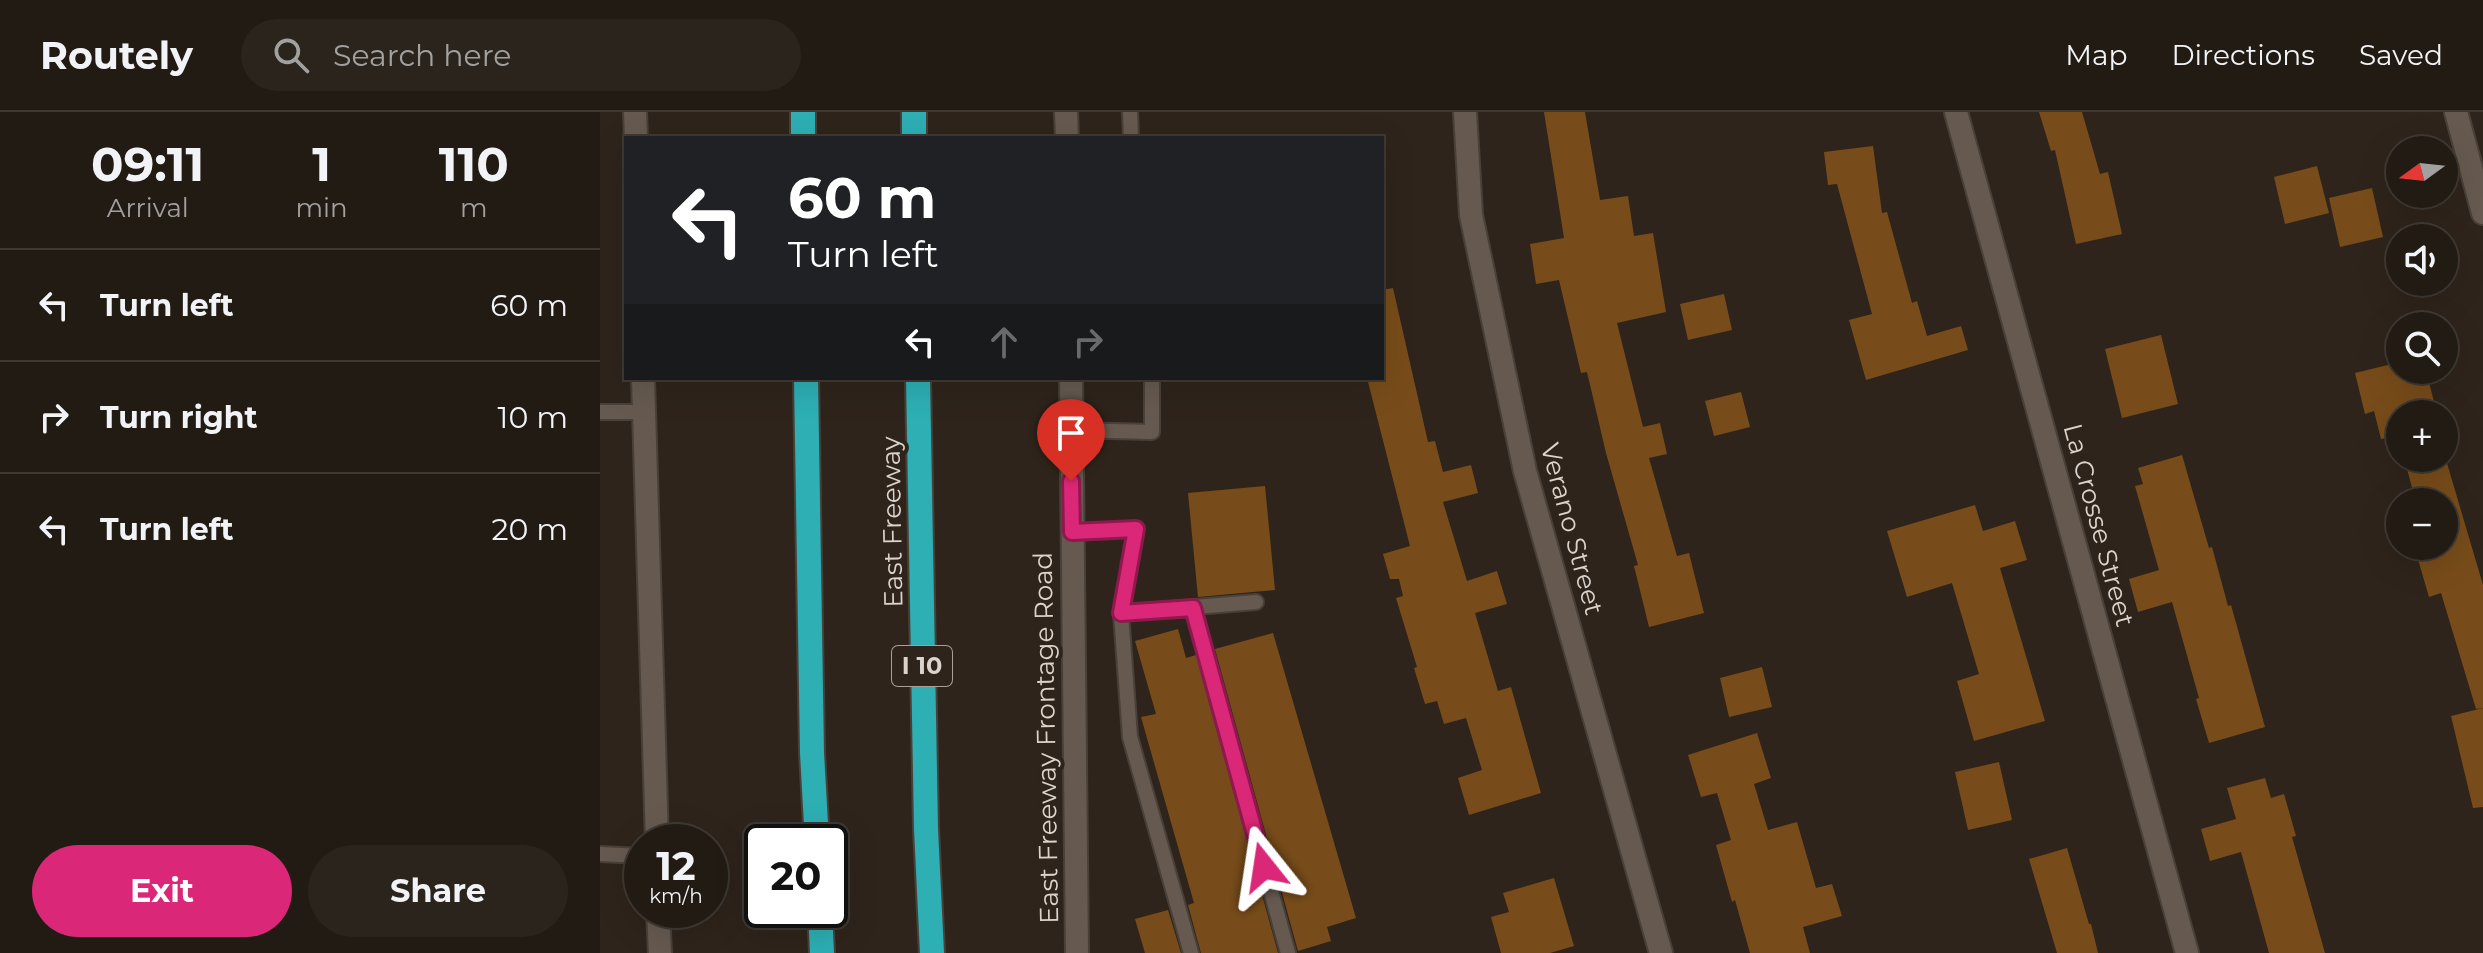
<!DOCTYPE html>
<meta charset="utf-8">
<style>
body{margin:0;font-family:Montserrat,sans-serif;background:#2a241d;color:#f1f3f6;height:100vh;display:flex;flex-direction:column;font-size:30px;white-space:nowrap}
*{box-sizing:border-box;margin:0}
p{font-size:26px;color:#a2a1a0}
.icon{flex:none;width:44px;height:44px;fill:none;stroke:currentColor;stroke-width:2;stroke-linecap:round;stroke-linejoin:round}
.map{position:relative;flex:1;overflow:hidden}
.side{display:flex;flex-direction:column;background:#221b14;width:600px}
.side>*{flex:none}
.guide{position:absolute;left:24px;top:24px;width:760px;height:244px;border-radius:0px;box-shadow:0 8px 32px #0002,0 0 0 2px #3f3934;background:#202124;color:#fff;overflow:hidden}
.needle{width:52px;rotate:255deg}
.buttons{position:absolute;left:1786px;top:24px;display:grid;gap:16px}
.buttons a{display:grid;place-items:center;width:72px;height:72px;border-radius:50%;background:#221b14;box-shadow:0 8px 32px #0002,0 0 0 2px #3f3934;font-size:40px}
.speed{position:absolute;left:24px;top:712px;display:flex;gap:16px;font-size:40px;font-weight:700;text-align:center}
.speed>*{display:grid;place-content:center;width:104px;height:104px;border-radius:50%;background:#221b14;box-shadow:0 8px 32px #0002,0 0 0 2px #3f3934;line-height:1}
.speed small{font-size:20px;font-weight:400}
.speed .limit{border:4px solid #111;border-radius:12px;background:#fff;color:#111}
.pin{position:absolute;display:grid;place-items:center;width:68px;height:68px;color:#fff;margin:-82px -34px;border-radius:50% 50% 50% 0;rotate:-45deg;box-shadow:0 0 8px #0007}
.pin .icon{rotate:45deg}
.me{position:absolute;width:88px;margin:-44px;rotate:345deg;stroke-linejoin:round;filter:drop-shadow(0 0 6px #0008)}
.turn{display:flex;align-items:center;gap:28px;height:168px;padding:0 32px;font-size:36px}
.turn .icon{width:104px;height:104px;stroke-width:2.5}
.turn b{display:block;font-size:56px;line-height:68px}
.lanes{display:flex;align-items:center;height:76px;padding:0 32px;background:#0003;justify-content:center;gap:40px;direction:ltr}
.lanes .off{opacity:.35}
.eta{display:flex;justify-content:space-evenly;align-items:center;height:136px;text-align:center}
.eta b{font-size:48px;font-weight:700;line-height:56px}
.action{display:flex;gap:16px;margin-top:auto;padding:16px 32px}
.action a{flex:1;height:92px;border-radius:48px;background:#db2777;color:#fff;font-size:32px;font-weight:700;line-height:92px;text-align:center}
.action a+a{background:#2a241d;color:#f1f3f6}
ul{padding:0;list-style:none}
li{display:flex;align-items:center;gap:24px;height:112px;padding:0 32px;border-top:2px solid #3f3934}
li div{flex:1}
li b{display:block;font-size:30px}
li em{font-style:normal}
header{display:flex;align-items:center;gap:48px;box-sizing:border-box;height:112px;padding:0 40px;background:#221b14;border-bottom:2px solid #3f3934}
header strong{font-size:38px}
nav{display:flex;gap:44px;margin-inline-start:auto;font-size:28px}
.search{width:560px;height:72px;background:#2a241d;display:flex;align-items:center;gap:20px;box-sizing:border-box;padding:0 28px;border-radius:44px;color:#a2a1a0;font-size:30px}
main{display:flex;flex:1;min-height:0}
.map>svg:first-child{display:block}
</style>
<header>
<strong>Routely</strong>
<div class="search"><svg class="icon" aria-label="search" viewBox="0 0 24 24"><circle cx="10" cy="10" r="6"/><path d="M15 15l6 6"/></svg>Search here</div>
<nav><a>Map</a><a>Directions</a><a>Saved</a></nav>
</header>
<main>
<section class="side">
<div class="eta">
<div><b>09:11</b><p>Arrival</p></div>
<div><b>1</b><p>min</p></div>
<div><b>110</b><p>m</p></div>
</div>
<ul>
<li><svg class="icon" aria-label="left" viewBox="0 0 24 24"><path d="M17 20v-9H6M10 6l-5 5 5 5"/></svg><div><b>Turn left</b></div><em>60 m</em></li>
<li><svg class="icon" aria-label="right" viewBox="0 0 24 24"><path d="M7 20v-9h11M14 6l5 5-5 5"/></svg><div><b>Turn right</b></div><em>10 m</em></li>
<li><svg class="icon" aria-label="left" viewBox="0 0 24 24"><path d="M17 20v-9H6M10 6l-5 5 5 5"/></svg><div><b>Turn left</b></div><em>20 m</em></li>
</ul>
<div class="action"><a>Exit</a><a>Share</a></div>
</section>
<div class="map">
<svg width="1883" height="841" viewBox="0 0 1883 841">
<rect width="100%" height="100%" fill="#2e241b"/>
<g fill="#784c1a">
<path d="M944,0H985L1000,88L1028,84L1034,124L1053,121L1066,200L1017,211L1043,315L1060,311L1067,342L1049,346L1077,444L1089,441L1104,501L1049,515L1034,454L1038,453L1006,341L987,260L981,261L959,168L936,172L930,132L964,126Z"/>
<path d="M1439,0H1482L1500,62L1508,60L1522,122L1476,132L1455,38L1451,39Z"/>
<path d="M1273,34L1282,101L1287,100L1312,191L1317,189L1327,224L1361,214L1368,238L1266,268L1249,208L1272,202L1237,72L1228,73L1224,40Z"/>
<path d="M1717,54L1729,101L1685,112L1674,65Z"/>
<path d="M1772,76L1783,125L1740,135L1729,86Z"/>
<path d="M793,176L828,330L835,329L843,360L871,353L878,381L843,390L867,469L897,459L907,492L875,501L898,579L911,575L941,681L869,703L858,666L882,658L866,606L844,612L837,589L825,592L814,556L817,555L796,486L803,484L799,467H790L783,442L810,434L767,266H782V178Z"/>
<path d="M1124,182L1132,218L1088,228L1080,192Z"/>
<path d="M1561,223L1578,292L1522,306L1505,237Z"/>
<path d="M1800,250V258H1826L1837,302H1800V333L1797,324L1781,327L1774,299L1765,302L1755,261Z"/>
<path d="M1141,280L1150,315L1114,324L1105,289Z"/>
<path d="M1844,341L1883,473V596L1876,597L1841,481L1829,485L1817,444L1844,436V390H1816L1804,346H1844Z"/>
<path d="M1582,343L1609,436L1612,435L1628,494L1631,493L1665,615L1609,631L1596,587L1599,586L1572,490L1538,500L1529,467L1559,458L1535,374L1543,372L1538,356Z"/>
<path d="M665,374L675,478L598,485L588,381Z"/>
<path d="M1375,393L1383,419L1415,409L1427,448L1400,456L1445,609L1374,629L1357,569L1379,562L1352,471L1307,485L1287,419Z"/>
<path d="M578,517L586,546L596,543L678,841H601L588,793L594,791L541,605L556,602L535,529Z"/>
<path d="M673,521L756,806L727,815L731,829L698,839L615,537Z"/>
<path d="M1162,555L1172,595L1129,605L1120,566Z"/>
<path d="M1883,596V695L1873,696L1851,604Z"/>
<path d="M1157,621L1171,666L1154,672L1168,718L1197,710L1216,776L1232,772L1242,804L1203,815L1210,841H1150L1135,788L1132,790L1116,733L1131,728L1117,681L1101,685L1088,643Z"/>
<path d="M1399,650L1412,708L1368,718L1355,660Z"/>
<path d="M1665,666L1671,686L1684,682L1696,724L1692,725L1725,841H1669L1641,740L1610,749L1601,717L1636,707L1627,676Z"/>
<path d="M1467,736L1489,812H1491L1498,841H1457L1429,747Z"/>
<path d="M954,766L974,834L950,841H901L891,805L909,800L903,781Z"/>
<path d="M568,798L581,841H545L535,807Z"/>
</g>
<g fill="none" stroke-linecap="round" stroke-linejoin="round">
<defs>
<g id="service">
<path d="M530,0L531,26"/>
<path d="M0,300H44"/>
<path d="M471,318L552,320V266"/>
<path d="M472,420L536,417L521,501L530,625L591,841"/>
<path d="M593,496L688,841"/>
<path d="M521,501L656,490"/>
<path d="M0,742L42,744"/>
</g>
<g id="minor">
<path d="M865,0L871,103L925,359L1061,841"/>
<path d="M1356,0L1587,841"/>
<path d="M1856,0L1883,101"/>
</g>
<g id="secondary">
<path d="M35,0L36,26"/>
<path d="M466,0L467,26"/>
<path d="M43,266L57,730"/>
<path d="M471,266L477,841"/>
<path d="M58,798L60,841"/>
</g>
<g id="motorway">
<path d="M203,0V26"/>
<path d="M314,0V26"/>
<path d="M206,266L212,641L217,730"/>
<path d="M318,266L326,717L332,841"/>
<path d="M220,798L222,841"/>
</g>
</defs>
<use href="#service" stroke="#494139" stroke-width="18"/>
<use href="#minor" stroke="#494139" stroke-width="26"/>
<use href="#secondary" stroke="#494139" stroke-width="26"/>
<use href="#motorway" stroke="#494139" stroke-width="28"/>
<use href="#service" stroke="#665a50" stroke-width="14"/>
<use href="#minor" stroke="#665a50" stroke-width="22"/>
<use href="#secondary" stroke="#665a50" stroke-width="22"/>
<use href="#motorway" stroke="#2dafb4" stroke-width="24"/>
</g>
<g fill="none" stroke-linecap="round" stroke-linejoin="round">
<defs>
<path id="route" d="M471,369L472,420L536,417L521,501L593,496L664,755"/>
</defs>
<use href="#route" stroke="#8e194d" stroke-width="20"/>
<use href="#route" stroke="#db2777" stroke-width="14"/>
</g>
<g text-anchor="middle" stroke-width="8" stroke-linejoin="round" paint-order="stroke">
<rect fill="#2e241b" stroke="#a79f98" stroke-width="2" x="292" y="534" width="60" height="40" rx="6"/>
<g font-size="24" font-weight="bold" fill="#dbd4ce">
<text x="322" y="562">I 10</text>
</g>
<g font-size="26" fill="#dbd4ce" stroke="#2e241b">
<text transform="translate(292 410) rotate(-91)" y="9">East Freeway</text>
<text transform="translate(1499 413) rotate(75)" y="9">La Crosse Street</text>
<text transform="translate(972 417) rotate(75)" y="9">Verano Street</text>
<text transform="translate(446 626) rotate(-91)" y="9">East Freeway Frontage Road</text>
</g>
</g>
</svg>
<div class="buttons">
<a><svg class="needle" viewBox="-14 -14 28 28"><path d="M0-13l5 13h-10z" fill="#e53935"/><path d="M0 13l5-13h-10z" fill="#a2a1a0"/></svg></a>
<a><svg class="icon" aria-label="sound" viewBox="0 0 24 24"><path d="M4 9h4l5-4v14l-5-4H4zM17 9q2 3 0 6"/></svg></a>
<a><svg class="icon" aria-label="search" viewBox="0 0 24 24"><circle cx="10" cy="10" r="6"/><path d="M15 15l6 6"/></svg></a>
<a>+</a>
<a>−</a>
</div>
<div class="speed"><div>12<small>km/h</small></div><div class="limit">20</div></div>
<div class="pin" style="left:471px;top:369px;background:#d93025"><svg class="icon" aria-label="arrive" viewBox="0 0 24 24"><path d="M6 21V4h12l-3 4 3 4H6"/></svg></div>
<svg class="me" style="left:664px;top:755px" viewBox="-20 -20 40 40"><path d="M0-17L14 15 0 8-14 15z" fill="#db2777" stroke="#fff" stroke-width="4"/></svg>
<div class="guide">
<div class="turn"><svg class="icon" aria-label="left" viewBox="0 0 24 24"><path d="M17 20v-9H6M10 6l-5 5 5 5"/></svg><div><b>60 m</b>Turn left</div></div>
<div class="lanes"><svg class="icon" aria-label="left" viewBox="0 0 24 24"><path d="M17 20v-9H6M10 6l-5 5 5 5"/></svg><svg class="icon off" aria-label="ahead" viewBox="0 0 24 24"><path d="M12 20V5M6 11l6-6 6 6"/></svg><svg class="icon off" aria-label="right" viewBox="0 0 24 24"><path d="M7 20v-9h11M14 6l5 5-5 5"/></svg></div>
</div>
</div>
</main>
